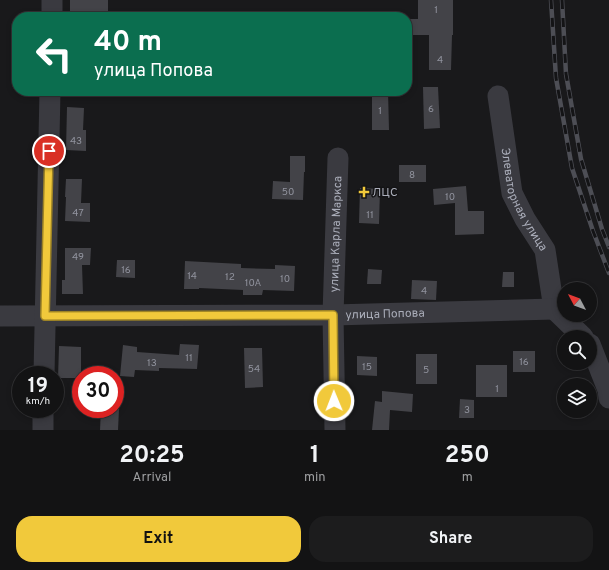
<!DOCTYPE html>
<meta charset="utf-8">
<style>
body{margin:0;font-family:Overpass,sans-serif;background:#1c1c1d;color:#f1f3f6;height:100vh;display:flex;flex-direction:column;font-size:15px;white-space:nowrap}
*{box-sizing:border-box;margin:0}
p{font-size:13px;color:#9d9ea0}
.icon{flex:none;width:22px;height:22px;fill:none;stroke:currentColor;stroke-width:2;stroke-linecap:round;stroke-linejoin:round}
.map{position:relative;height:430px;overflow:hidden}
.sheet{display:flex;flex-direction:column;background:#131314;flex:1}
.sheet>*{flex:none}
.hud{position:absolute;left:12px;top:12px;width:400px;height:84px;border-radius:16px;box-shadow:0 2px 6px #0003,0 0 0 1px #323234;background:#0b6e4f;color:#fff;overflow:hidden}
.needle{width:26px;rotate:311deg}
.tools{position:absolute;left:557px;top:282px;display:grid;gap:8px}
.tools a{display:grid;place-items:center;width:40px;height:40px;border-radius:50%;background:#131314;box-shadow:0 2px 6px #0003,0 0 0 1px #323234;font-size:20px}
.speed{position:absolute;left:12px;top:366px;display:flex;gap:8px;font-size:20px;font-weight:700;text-align:center}
.speed>*{display:grid;place-content:center;width:52px;height:52px;border-radius:50%;background:#131314;box-shadow:0 2px 6px #0003,0 0 0 1px #323234;line-height:1}
.speed small{font-size:10px;font-weight:400}
.speed .limit{border:6px solid #d22;background:#fff;color:#111}
.pin{position:absolute;display:grid;place-items:center;width:34px;height:34px;color:#fff;margin:-17px;border:2px solid #fff;border-radius:50%;box-shadow:0 1px 4px #0007}
.me{position:absolute;width:44px;margin:-22px;rotate:359deg;stroke-linejoin:round;filter:drop-shadow(0 0 3px #0008)}
.turn{display:flex;align-items:center;gap:14px;height:84px;padding:0 16px;font-size:18px}
.turn .icon{width:52px;height:52px;stroke-width:2.5}
.turn b{display:block;font-size:28px;line-height:34px}
.eta{display:flex;justify-content:space-evenly;align-items:center;height:68px;text-align:center}
.eta b{font-size:24px;font-weight:700;line-height:28px}
.primary-button{display:flex;gap:8px;margin-top:auto;padding:8px 16px}
.primary-button a{flex:1;height:46px;border-radius:16px;background:#f1c93b;color:#111;font-size:16px;font-weight:700;line-height:46px;text-align:center}
.primary-button a+a{background:#1c1c1d;color:#f1f3f6}
.map>svg:first-child{display:block}
</style>
<div class="map">
<svg width="609" height="430" viewBox="0 0 609 430">
<rect width="100%" height="100%" fill="#19191b"/>
<g fill="#434348">
<rect x="70" y="0" width="38" height="17"/>
<path d="M418,0H453V35H452L451,70H429V35H407V19H418Z"/>
<path d="M423,87H438L440,128L424,129Z"/>
<path d="M372,91H388L389,130H372Z"/>
<path d="M67,107L84,108L83,130H86V151L66,150Z"/>
<path d="M290,156H305V172H304L303,200L272,199L273,181L290,182Z"/>
<rect x="399" y="165" width="27" height="17"/>
<path d="M66,179H82L81,203H90V222L65,221L66,197H65Z"/>
<path d="M466,186L468,211H484V234L455,235V203L434,205L433,189Z"/>
<path d="M360,188L380,189L379,224L359,223Z"/>
<path d="M65,248H91L90,265H82L83,294H62V280H65Z"/>
<path d="M117,260H135V278L116,277Z"/>
<path d="M185,261L241,264V268L275,269V265L295,266L294,291L263,290L262,295H243V290L199,288V289H184Z"/>
<path d="M368,269L382,270L381,284H367Z"/>
<path d="M503,272H514V287H502Z"/>
<path d="M412,280L437,281L436,300L411,299Z"/>
<path d="M180,344L199,345L197,369L159,368V371L135,370L134,377L120,376L123,345L137,347V352L179,355Z"/>
<path d="M59,346L81,347V378H58Z"/>
<path d="M244,348H262L263,387L245,388Z"/>
<rect x="513" y="351" width="22" height="21"/>
<rect x="416" y="354" width="21" height="30"/>
<path d="M357,356L377,357V376L357,375Z"/>
<rect x="476" y="365" width="31" height="32"/>
<path d="M382,391L413,394L412,412L390,410L389,430H372L375,401L382,402Z"/>
<path d="M460,399L474,400V418H459Z"/>
<path d="M101,409H119L118,430H100Z"/>
</g>
<g fill="none" stroke-linecap="round" stroke-linejoin="round">
<g stroke="#3a3a40" stroke-width="21">
<path d="M52,17V0"/>
<path id="s1" d="M498,96L512,193L525,219L545,250L554,309L583,337"/>
<path id="s2" d="M0,316L333,315L554,309"/>
<path d="M590,344L608,390L609,398"/>
<path d="M44,375L50,91"/>
<path d="M43,430V409"/>
<path id="s3" d="M335,430L333,315L338,158"/>
</g>
<defs>
<g id="rail">
<path d="M551,0L556,78L572,168L593,231L609,273"/>
<path d="M562,0L566,74L581,159L602,229L609,247"/>
</g>
</defs>
<use href="#rail" stroke="#4d4e55" stroke-width="4.5"/>
<use href="#rail" stroke="#141416" stroke-width="3" stroke-dasharray="9" stroke-linecap="butt"/>
</g>
<g fill="none" stroke-linecap="round" stroke-linejoin="round">
<defs>
<path id="route" d="M49,151L45,316L333,315L334,401"/>
</defs>
<use href="#route" stroke="#9d8326" stroke-width="10"/>
<use href="#route" stroke="#f1c93b" stroke-width="7"/>
</g>
<path fill="#f1c93b" stroke="#141416" stroke-width="1.5" d="M362 186h4v4h4v4h-4v4h-4v-4h-4v-4h4z"/>
<g text-anchor="middle" stroke-width="3" stroke-linejoin="round" paint-order="stroke">
<g font-size="10" fill="#91939e">
<text x="436" y="13">1</text>
<text x="440" y="63">4</text>
<text x="431" y="112">6</text>
<text x="380" y="114">1</text>
<text x="76" y="144">43</text>
<text x="412" y="178">8</text>
<text x="288" y="195">50</text>
<text x="450" y="200">10</text>
<text x="78" y="216">47</text>
<text x="370" y="218">11</text>
<text x="78" y="260">49</text>
<text x="126" y="273">16</text>
<text x="192" y="279">14</text>
<text x="230" y="280">12</text>
<text x="285" y="282">10</text>
<text x="253" y="286">10А</text>
<text x="424" y="294">4</text>
<text x="189" y="361">11</text>
<text x="524" y="365">16</text>
<text x="152" y="366">13</text>
<text x="367" y="370">15</text>
<text x="254" y="372">54</text>
<text x="426" y="373">5</text>
<text x="497" y="392">1</text>
<text x="467" y="413">3</text>
</g>
<g font-size="12" fill="#abaeba" stroke="#141416" text-anchor="start">
<text x="372" y="196">ЛЦС</text>
</g>
<g font-size="12" fill="#abaeba" stroke="#141416">
<text dy="4" stroke="none"><textPath href="#s1" startOffset="108">Элеваторная улица</textPath></text>
<text dy="4" stroke="none"><textPath href="#s3" startOffset="196">улица Карла Маркса</textPath></text>
<text dy="4" stroke="none"><textPath href="#s2" startOffset="385">улица Попова</textPath></text>
</g>
</g>
</svg>
<div class="tools">
<a><svg class="needle" viewBox="-14 -14 28 28"><path d="M0-13l5 13h-10z" fill="#e53935"/><path d="M0 13l5-13h-10z" fill="#9d9ea0"/></svg></a>
<a><svg class="icon" aria-label="search" viewBox="0 0 24 24"><circle cx="10" cy="10" r="6"/><path d="M15 15l6 6"/></svg></a>
<a><svg class="icon" aria-label="layers" viewBox="0 0 24 24"><path d="M12 4l9 5-9 5-9-5zM3 14l9 5 9-5"/></svg></a>
</div>
<div class="speed"><div>19<small>km/h</small></div><div class="limit">30</div></div>
<div class="pin" style="left:49px;top:151px;background:#d93025"><svg class="icon" aria-label="arrive" viewBox="0 0 24 24"><path d="M6 21V4h12l-3 4 3 4H6"/></svg></div>
<svg class="me" style="left:334px;top:401px" viewBox="-20 -20 40 40"><circle r="17" fill="#f1c93b" stroke="#fff" stroke-width="3"/><path d="M0-11L8 9 0 5-8 9z" fill="#fff"/></svg>
<div class="hud">
<div class="turn"><svg class="icon" aria-label="left" viewBox="0 0 24 24"><path d="M17 20v-9H6M10 6l-5 5 5 5"/></svg><div><b>40 m</b>улица Попова</div></div>
</div>
</div>
<section class="sheet">
<div class="eta">
<div><b>20:25</b><p>Arrival</p></div>
<div><b>1</b><p>min</p></div>
<div><b>250</b><p>m</p></div>
</div>
<div class="primary-button"><a>Exit</a><a>Share</a></div>
</section>
